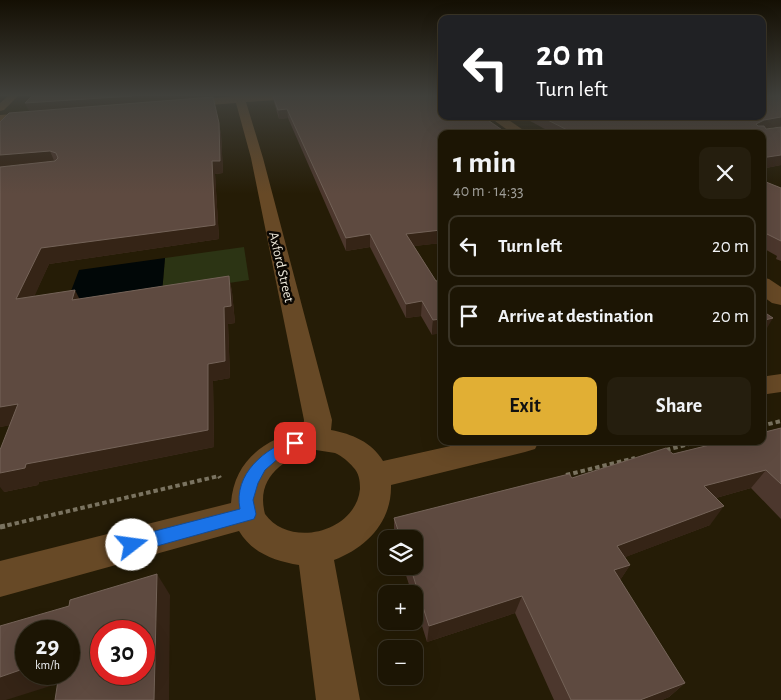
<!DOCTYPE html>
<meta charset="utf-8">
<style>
body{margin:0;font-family:"Alegreya Sans",sans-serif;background:#251e0e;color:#f1f3f6;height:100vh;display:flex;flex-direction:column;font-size:19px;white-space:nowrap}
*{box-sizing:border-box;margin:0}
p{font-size:16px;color:#a09f9a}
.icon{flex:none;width:28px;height:28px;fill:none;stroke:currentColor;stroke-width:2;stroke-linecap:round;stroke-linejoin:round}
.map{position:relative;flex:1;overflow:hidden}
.panel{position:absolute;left:438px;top:130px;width:328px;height:315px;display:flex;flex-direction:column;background:#1c1504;border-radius:10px;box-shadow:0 5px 20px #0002,0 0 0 1px #3a3426}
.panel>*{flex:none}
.banner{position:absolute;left:438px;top:15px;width:328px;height:105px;border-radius:10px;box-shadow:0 5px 20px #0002,0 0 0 1px #3a3426;background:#202124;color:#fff;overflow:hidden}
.fabs{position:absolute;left:378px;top:530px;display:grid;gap:10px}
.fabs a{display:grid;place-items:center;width:45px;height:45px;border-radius:10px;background:#1c1504;box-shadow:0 5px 20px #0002,0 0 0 1px #3a3426;font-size:25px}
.speed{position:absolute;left:15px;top:620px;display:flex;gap:10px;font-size:25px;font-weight:700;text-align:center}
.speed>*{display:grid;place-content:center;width:65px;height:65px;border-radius:50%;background:#1c1504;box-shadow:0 5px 20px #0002,0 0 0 1px #3a3426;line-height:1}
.speed small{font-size:12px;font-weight:400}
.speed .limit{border:8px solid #d22;background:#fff;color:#111}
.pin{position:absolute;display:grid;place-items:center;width:42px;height:42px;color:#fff;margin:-21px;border-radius:10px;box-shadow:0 2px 8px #0006}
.me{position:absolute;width:55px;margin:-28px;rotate:75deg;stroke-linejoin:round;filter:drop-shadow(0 0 4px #0008)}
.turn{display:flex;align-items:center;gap:18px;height:105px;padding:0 15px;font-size:22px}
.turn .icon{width:65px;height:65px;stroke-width:2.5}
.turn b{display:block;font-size:35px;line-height:42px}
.round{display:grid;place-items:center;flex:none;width:52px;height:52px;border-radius:10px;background:#251e0e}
.head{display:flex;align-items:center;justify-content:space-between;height:85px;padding:0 15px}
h1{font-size:30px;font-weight:600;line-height:38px}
.button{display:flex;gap:10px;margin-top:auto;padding:10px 15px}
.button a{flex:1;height:58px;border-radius:10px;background:#e1af34;color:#111;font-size:20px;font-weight:600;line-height:58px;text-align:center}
.button a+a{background:#251e0e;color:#f1f3f6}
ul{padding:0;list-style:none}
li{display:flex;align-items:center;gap:15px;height:62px;margin:0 10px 8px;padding:0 5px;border:2px solid #3a3426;border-radius:10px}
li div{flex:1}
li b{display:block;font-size:19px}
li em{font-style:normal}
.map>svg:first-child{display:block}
</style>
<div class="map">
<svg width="781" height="700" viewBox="0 0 781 700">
<rect width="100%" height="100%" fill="#251c06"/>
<path fill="#2c3414" d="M244,247L249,280L162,293L165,258Z"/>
<path fill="#010707" d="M165,258L162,293L65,307L79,270Z"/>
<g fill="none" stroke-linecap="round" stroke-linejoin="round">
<g stroke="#7a7360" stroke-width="4" stroke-dasharray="4.5 3" stroke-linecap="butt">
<path d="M761,426L781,421"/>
<path d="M666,450L701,441"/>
<path d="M566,475L635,458"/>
<path d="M0,527L219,476L220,478"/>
</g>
<path stroke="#7a7360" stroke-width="5" stroke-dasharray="6 4" stroke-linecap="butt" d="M0,527L5,526"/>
<g fill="#674926" fill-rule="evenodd">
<path d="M8,96H18L4,110L0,111V103Z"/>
<path d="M234,96H299L294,99L246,102L263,158L332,420L331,430C352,434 372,442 383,461L473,441H539L535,449L525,452L391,485C392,522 366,548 334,560L360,700H316L299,565C275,561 252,553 239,531L0,597V561L231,503C234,461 264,439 303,430L304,420L251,158L236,103L181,107L176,104L181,101ZM316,450C322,451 329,452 335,453C342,456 349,462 353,467C359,473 360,480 360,489C356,532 290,549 265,514C255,477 285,457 316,450Z"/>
<path d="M38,112L43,115L42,117L0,121V115Z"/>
<path d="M781,374V392L761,395V377Z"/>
</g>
<g fill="#674926" fill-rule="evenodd">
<path d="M488,116H503L529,134H513Z"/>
<path d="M761,277L769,279L781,287V305L772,303L761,295Z"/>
</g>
</g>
<g fill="#4c372d">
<path d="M32,96H212L221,134L223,173L215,174L219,239L49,264L34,296L79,299L229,276L232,292L235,323L228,324L230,378L213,381L214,447L39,482L38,485L4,492L10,425L0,427V122L67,108Z"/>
<path d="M273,96H441V243L414,246L436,281L432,335L421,316L406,318L370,247L346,251L288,118L279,119L274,102Z"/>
<path d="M781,96V126L765,128L766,129L781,127V165L761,169V134H554L521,116H761Z"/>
<path d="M761,180L781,188V261L776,259L777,256L761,247Z"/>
<path d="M781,428V519L751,488L716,498L710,525L625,557L630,565L620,580L685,683L669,697L662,700H554L515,613L427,642L414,600V594H412L403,566H414V539H394V518L572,478Z"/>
</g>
<g fill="#352416">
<path d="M132,96H212V98L29,111L25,103Z"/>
<path d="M287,109L288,118L279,119L278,110Z"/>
<path d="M781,117V126L760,129L756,124L764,120Z"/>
<path d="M219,123L221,134L223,173L215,174L219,239L49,264L26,315L16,299L41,248L212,161Z"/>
<path d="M50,151L55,163L0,168V155Z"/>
<path d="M781,155V165L761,169V158Z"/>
<path d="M441,230V243L406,247V234Z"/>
<path d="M370,234V247L346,251V238Z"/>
<path d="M229,276L232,292L235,323L228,324L230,378L213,381L214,447L39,482L38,485L4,492L0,487V473L26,464L208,364L224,307Z"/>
<path d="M75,290L83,306L72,300Z"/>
<path d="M422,301L421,316L406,318V304Z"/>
<path d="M773,318L764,333L761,334V321Z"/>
<path d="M441,319V333L432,335L433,320Z"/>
<path d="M18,404L30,422L0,427V407Z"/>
<path d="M766,470L751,488L691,505L704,486Z"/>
<path d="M724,506L710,525L607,564L617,546Z"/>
<path d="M630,565L619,582L614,570Z"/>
<path d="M157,574L170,595L169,700H154Z"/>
<path d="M522,596L515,613L427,642L429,626Z"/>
<path d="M26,668V674H69L82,676L6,700H0V677Z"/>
<path d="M685,683L669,697L662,700H640Z"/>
</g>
<g fill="#5e4a40" stroke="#746358" fill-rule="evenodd">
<path d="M32,96H132L25,103Z"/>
<path d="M273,96H441V116H482L508,134H441V230L406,234L436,281L441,280V319L433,320L422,301L406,304L370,234L346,238L287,109L278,110Z"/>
<path d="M761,96H781V117L764,120L756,124L758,126H764L766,129L781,127V155L761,158V134H575L540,116H761Z"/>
<path d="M213,97L219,123L220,161H212L215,225L41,248L16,299L75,290L72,300L229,276L231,306L224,307L225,361L208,364V430L26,464L25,468L0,473V450L18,404L0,407V167L55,161L58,158L56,153L50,151L0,155V122L9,113Z"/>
<path d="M761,180L781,188V241L761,231Z"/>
<path d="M761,310L773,318L761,321Z"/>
<path d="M781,428V484L766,470L704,486L724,506L617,546L630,565L614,570L685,683L640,700H571L522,596L429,626L410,566H414V539H401L394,518L569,474L572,478L666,448L673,454L726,441H761V433Z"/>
<path d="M157,574L154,700H55L59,674H69V631H26V668L0,677V626L69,606L70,600ZM101,631H144V674H101Z"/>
</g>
<linearGradient id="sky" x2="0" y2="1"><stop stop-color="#140f03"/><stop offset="0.49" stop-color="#40403b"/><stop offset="1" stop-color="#40403b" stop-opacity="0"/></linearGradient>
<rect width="781" height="194" fill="url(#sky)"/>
<path fill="#1a73e8" stroke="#114b97" d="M295,438L300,439L302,443L300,447L281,456L265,470L258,483L253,500L256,514L254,519L132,553L126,551L123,545L126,540L132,537L240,509C233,474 265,448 295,438Z"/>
<g text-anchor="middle" stroke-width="5" stroke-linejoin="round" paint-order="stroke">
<g font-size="14" fill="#efeadc" stroke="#0b0702">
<text transform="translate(282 267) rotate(77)" y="5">Axford Street</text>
</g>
</g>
</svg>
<div class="fabs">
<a><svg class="icon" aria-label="layers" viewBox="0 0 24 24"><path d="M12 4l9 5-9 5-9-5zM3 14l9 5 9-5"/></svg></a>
<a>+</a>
<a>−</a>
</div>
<div class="speed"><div>29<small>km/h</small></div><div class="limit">30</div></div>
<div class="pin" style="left:295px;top:443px;background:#d93025"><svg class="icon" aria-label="arrive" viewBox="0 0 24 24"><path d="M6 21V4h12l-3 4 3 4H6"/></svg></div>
<svg class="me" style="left:132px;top:545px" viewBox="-20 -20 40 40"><circle r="19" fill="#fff"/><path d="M0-13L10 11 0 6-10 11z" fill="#1a73e8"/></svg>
<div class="banner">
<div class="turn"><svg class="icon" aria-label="left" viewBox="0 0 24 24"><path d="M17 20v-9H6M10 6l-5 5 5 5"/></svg><div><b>20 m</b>Turn left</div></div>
</div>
<section class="panel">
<div class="head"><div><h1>1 min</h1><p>40 m · 14:33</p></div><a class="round"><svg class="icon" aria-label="close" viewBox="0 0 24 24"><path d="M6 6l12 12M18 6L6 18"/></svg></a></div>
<ul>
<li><svg class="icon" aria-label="left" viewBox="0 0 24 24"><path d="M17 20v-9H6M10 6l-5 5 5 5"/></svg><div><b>Turn left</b></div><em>20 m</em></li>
<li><svg class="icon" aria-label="arrive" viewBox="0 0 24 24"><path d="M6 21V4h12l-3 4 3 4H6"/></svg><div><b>Arrive at destination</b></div><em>20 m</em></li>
</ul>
<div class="button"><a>Exit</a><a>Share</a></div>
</section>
</div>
